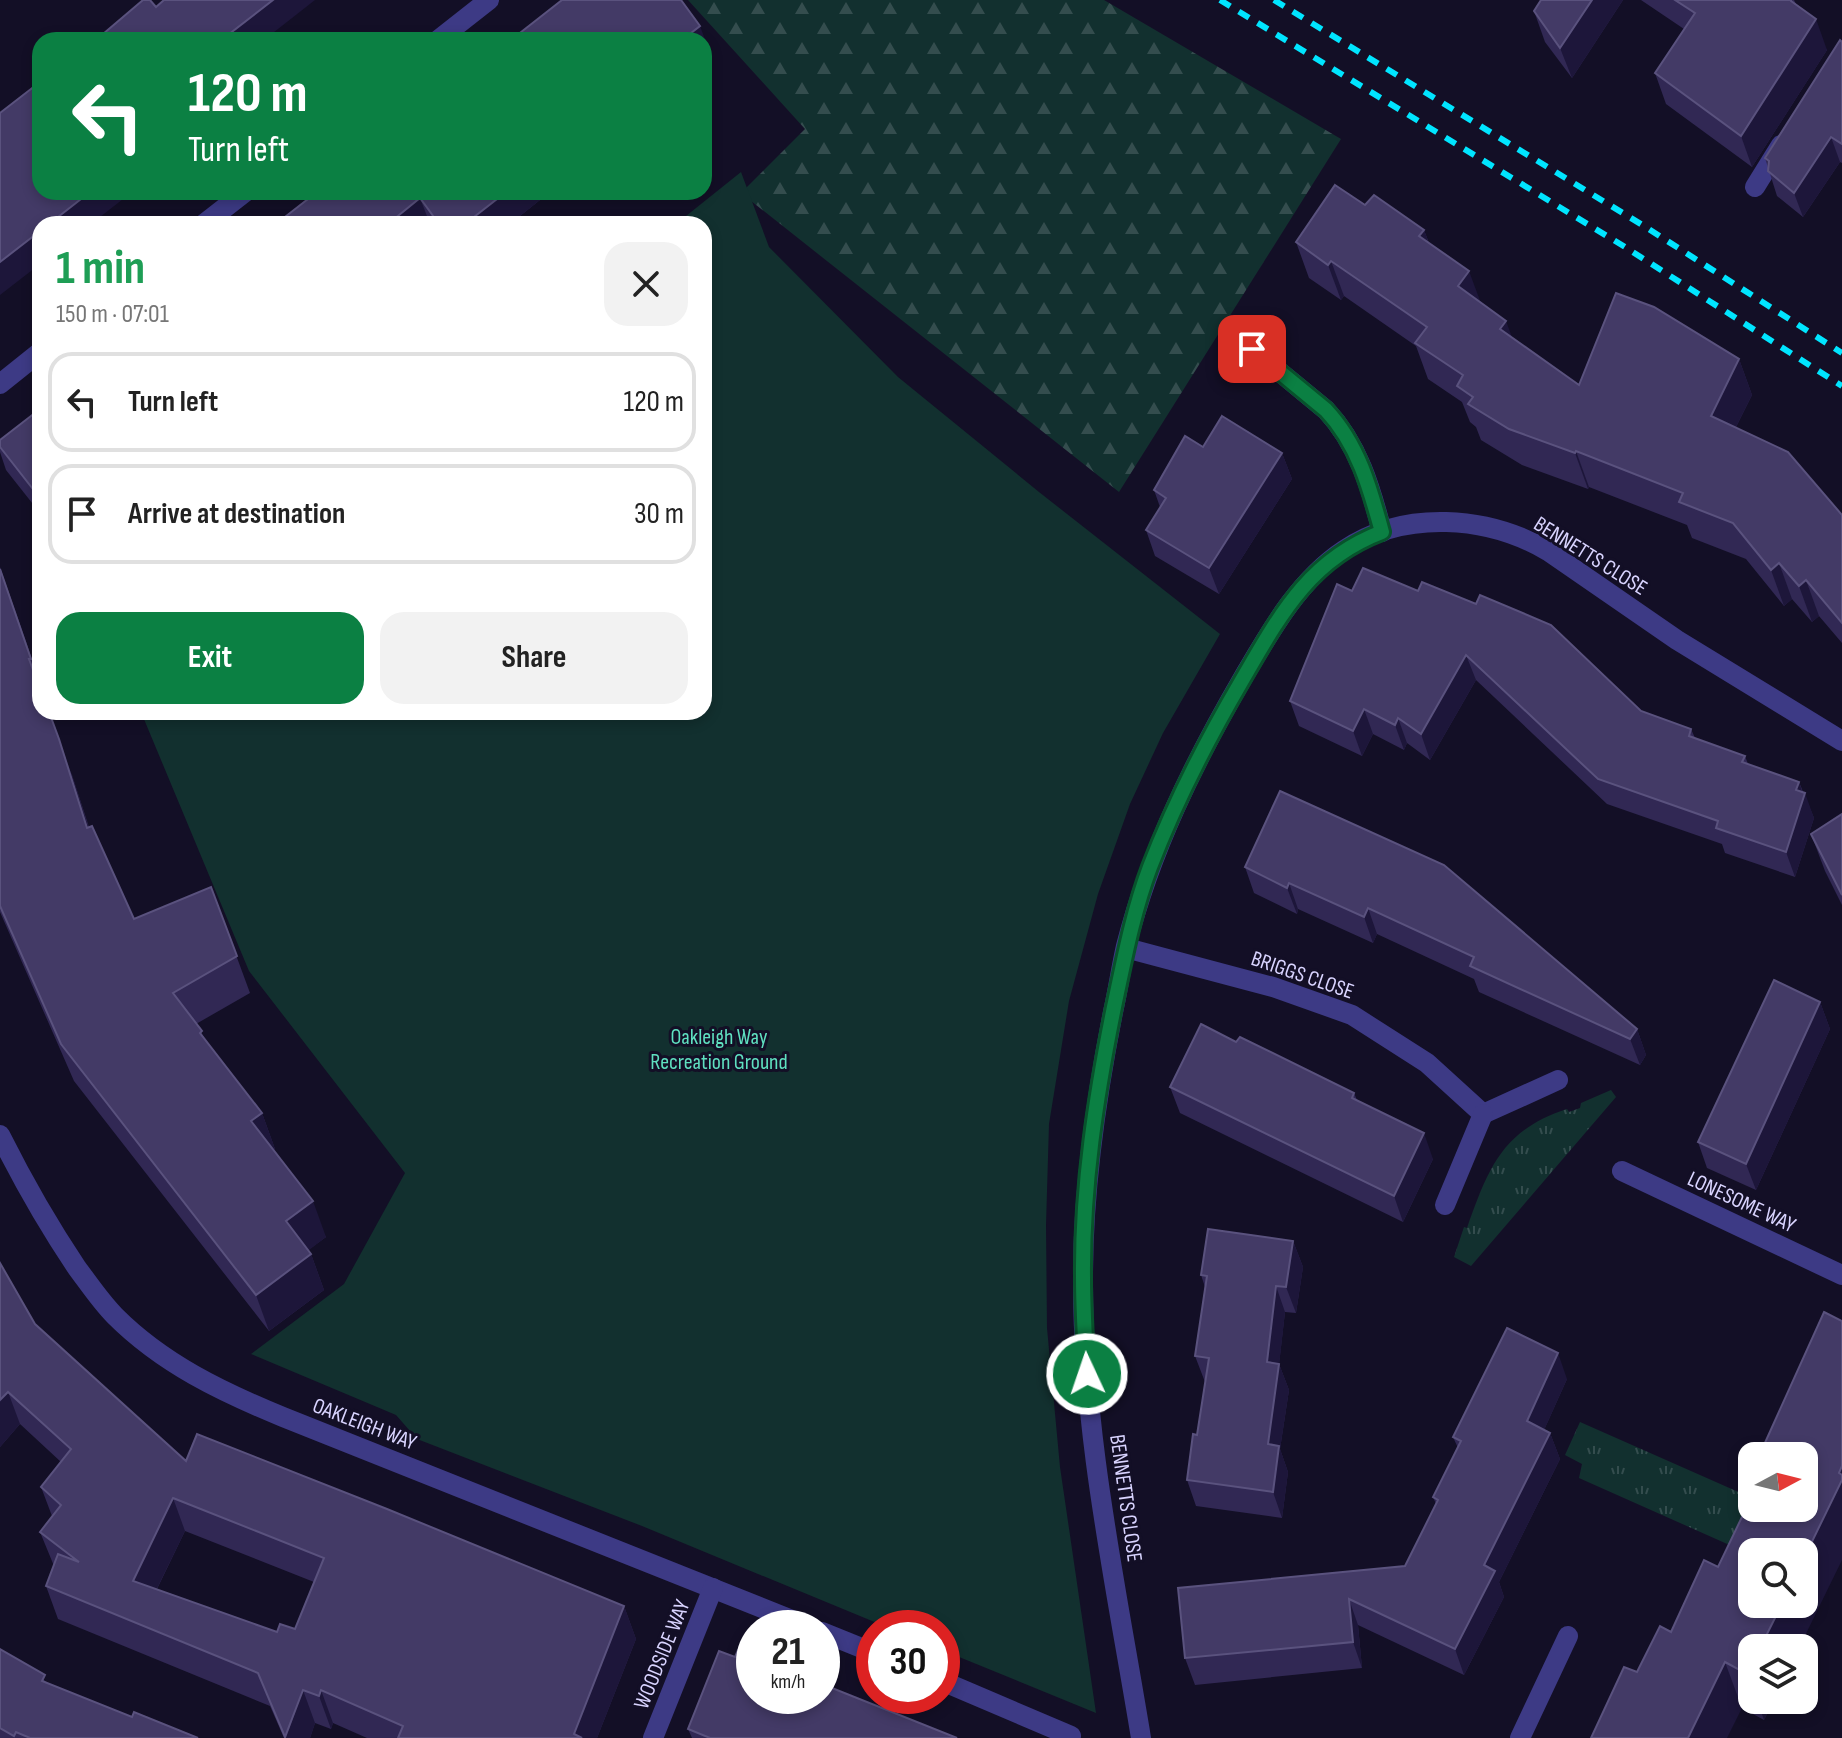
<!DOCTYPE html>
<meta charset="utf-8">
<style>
body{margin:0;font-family:"Sofia Sans Condensed",sans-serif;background:#f2f2f2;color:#222;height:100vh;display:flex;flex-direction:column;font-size:30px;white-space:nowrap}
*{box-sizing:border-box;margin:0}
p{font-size:26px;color:#767676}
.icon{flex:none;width:44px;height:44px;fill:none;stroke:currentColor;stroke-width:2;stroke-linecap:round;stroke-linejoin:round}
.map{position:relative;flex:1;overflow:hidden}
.panel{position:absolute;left:32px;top:216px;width:680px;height:504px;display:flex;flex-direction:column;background:#fff;border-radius:24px;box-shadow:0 4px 12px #0003}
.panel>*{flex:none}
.top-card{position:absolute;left:32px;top:32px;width:680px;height:168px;border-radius:24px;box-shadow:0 4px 12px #0003;background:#0b8043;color:#fff;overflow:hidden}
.needle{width:52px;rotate:83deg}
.buttons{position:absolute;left:1738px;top:1442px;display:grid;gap:16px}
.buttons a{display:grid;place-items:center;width:80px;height:80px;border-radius:16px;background:#fff;box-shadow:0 4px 12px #0003;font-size:40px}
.speed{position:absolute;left:736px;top:1610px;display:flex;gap:16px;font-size:40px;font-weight:700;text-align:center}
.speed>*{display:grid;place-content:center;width:104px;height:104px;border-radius:50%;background:#fff;box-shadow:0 4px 12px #0003;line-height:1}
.speed small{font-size:20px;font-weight:400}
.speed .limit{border:12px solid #d22;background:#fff;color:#111}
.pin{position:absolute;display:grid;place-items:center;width:68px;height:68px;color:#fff;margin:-34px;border-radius:16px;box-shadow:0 4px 12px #0006}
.me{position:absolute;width:88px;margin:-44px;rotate:357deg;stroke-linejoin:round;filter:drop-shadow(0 0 6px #0008)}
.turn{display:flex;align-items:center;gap:28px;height:168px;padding:0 24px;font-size:36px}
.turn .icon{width:104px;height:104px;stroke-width:2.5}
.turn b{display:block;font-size:56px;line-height:68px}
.round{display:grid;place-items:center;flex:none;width:84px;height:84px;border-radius:24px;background:#f2f2f2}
.headline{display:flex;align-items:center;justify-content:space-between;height:136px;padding:0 24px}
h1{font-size:48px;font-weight:700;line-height:60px;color:#1e9e55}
.primary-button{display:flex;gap:16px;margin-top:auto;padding:16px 24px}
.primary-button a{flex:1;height:92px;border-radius:24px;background:#0b8043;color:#fff;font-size:32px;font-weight:700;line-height:92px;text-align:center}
.primary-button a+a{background:#f2f2f2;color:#222}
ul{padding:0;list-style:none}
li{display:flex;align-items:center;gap:24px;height:100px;margin:0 16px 12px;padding:0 8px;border:4px solid #e0e0e0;border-radius:24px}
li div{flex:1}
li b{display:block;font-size:30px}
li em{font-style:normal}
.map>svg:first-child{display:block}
</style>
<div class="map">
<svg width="1842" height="1738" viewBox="0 0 1842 1738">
<defs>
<pattern id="grass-tufts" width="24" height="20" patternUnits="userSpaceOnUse" patternTransform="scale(2)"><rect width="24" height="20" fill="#12302f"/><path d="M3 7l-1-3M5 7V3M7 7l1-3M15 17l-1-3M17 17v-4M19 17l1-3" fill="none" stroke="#344d4e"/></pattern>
<pattern id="forest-firs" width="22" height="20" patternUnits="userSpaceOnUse" patternTransform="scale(2)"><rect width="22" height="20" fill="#12302f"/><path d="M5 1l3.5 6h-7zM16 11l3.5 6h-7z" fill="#344d4e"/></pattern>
</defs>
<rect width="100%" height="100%" fill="#130f26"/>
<g fill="url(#grass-tufts)">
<path d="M1611,1090L1616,1097L1471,1266L1454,1257L1464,1227L1467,1228C1488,1169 1502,1130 1567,1109L1569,1112L1580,1108L1581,1103Z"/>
<path d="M1580,1422L1752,1498V1555L1579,1478L1582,1464L1565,1455Z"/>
</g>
<path fill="url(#forest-firs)" d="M688,0H1104L1341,139L1119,492L741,193L805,129Z"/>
<path fill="#12302f" d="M741,172L769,247L898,377L1039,492L1220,634L1163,733L1130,804L1098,894L1069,1001L1049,1124L1046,1225L1047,1328L1060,1467L1096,1713L942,1650V1628H889L642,1526L417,1439L396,1415L251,1354L344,1284L405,1173L249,971L141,712H704V224H676Z"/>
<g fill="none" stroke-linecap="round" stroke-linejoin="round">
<g stroke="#3d3a85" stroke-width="20">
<path d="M438,40L489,0"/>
<path d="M1755,187L1781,145"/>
<path d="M204,224L245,192"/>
<path d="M1252,349L1326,410C1358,444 1371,488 1382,532"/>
<path d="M0,384L40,352"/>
<path d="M1126,948L1273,987L1352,1015L1427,1063L1483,1114L1558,1080"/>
<path d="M0,1135C23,1181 48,1225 77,1268C89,1284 101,1302 115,1316C163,1364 222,1392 283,1417L812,1628"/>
<path d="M1622,1171L1842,1275"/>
<path d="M1445,1205L1483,1114"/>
<path d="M822,1632L874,1653"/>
<path d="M942,1681L1071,1736"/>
<path d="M653,1738L713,1588"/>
<path d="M1141,1738C1116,1585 1082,1431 1083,1276C1083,1187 1096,1098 1113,1012C1118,990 1121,968 1126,946C1151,849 1194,762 1244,676C1271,630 1299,580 1344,550C1405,509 1488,516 1548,551L1677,640L1842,741"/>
<path d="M1520,1738L1568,1636"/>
</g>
<g stroke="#00e5ff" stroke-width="6" stroke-dasharray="12 10" stroke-linecap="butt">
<path d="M1220,0L1625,247L1842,386"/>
<path d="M1274,0L1644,226L1842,353"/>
</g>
</g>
<g fill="#312854" fill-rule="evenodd">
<path d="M1541,0H1623L1572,78L1545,42L1534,11Z"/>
<path d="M1641,0H1794L1796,4L1827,50L1752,167L1666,104L1655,73L1684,29Z"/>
<path d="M1842,42V163L1840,162L1803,217L1777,196L1765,158Z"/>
<path d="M317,192H550L510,224H276Z"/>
<path d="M1365,205L1424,230L1429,243L1512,338L1579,385L1739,359L1752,395L1736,427L1842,515V643L1819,616L1812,622L1792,599L1784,606L1746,559L1692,538L1687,525L1589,487L1588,489L1522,465L1481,440L1476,427L1470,422L1462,402L1428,379L1416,346L1344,296L1341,300L1309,278L1296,242Z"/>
<path d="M40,409V513L6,470L0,452V440Z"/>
<path d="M1203,447L1282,453L1292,479L1219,594L1155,556L1146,530L1160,507L1154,490Z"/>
<path d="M0,567L40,682V712L72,775L89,827L134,919L211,887L250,993L196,1024L205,1039L262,1113L275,1149L273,1150L326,1237L308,1250L311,1254L324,1290L269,1331L74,1081L0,912Z"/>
<path d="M1337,584L1641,711L1691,729L1695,738L1745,756L1748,764L1799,782L1814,818L1795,877L1725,853L1722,844L1607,804L1476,680L1430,760L1407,743L1404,750L1373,734L1362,756L1299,726L1290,701Z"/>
<path d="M1280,791L1637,1029L1646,1055L1640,1065L1479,992L1474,979L1377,934L1373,943L1298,909L1297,914L1254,893L1245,867Z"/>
<path d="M1842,814V905L1825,871L1811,834Z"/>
<path d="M1820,1002L1830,1029L1756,1190L1707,1168L1698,1142Z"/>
<path d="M1236,1042L1354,1093L1357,1100L1433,1159L1403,1222L1180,1113L1170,1087Z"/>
<path d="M1293,1241L1303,1267L1296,1313L1285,1312L1279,1364L1289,1390L1280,1449L1288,1472L1282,1518L1196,1506L1187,1480L1197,1435L1205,1382L1195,1356L1205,1287L1201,1275Z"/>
<path d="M0,1263L35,1324L186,1461L624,1606L636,1639L597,1738H367L333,1723L331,1729L315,1723L310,1738H284L270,1706L58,1619L46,1586L54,1566L40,1532L52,1516L41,1487L61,1462L20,1424L0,1447ZM185,1531L314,1582L295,1629L277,1632L157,1589Z"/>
<path d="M1824,1312L1752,1648V1700H1774L1764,1720L1742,1708L1637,1672L1671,1632L1718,1567L1752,1508Z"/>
<path d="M1567,1379L1544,1430L1550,1433L1560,1459L1499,1582L1504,1597L1464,1675L1358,1625L1362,1668L1195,1685L1185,1658L1405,1566L1436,1504L1433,1497L1458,1448L1453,1437Z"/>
<path d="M0,1649L48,1683L132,1717L198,1738H0Z"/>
<path d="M688,1729L957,1738H692Z"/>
</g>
<g fill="#1d163a">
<path d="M273,0H315L264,40H230L228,35Z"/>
<path d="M1592,0H1623L1572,78L1560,48Z"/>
<path d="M1816,19L1827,50L1752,167L1741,136Z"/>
<path d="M700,26L710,53L704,58V40H682Z"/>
<path d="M1831,137L1840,162L1803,217L1794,193Z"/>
<path d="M90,192H132L91,224H49Z"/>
<path d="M506,192H550L510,224H465Z"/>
<path d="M420,198L430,224H388Z"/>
<path d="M1424,230L1437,265L1419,236Z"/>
<path d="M40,231V264L0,295V262Z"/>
<path d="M1331,261L1344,296L1341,300L1328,265Z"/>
<path d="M1469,271L1482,306L1458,286Z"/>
<path d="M1506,321L1519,356L1500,329Z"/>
<path d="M1739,359L1752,395L1724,451L1711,416Z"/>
<path d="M1576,451L1589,487L1588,489L1575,453Z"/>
<path d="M1282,453L1292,479L1219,594L1209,568Z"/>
<path d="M1779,563L1792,599L1784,606L1771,570Z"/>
<path d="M1806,580L1819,616L1812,622L1799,586Z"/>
<path d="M1466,655L1476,680L1430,760L1421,734Z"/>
<path d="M1364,709L1373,734L1362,756L1353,731Z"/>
<path d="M1398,718L1407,743L1404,750L1395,725Z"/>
<path d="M59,739L72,775L100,864L87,828Z"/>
<path d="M1799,782L1804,797L1805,793L1814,818L1795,877L1786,852L1796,790Z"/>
<path d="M1289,883L1298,909L1297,914L1287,888Z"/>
<path d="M1368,908L1377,934L1373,943L1364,917Z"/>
<path d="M1820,1002L1830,1029L1756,1190L1746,1164Z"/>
<path d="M1637,1029L1646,1055L1640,1065L1630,1039Z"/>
<path d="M262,1113L275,1149L264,1157L251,1121Z"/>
<path d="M1424,1133L1433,1159L1403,1222L1394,1196Z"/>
<path d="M313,1201L326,1237L300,1257L286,1221Z"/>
<path d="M1293,1241L1303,1267L1296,1313L1286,1287Z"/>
<path d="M311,1254L324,1290L269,1331L256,1295Z"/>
<path d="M1276,1286L1285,1312L1279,1366V1364L1289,1390L1280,1449L1288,1472L1282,1518L1273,1492L1268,1444L1267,1362Z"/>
<path d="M1558,1353L1567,1379L1536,1448L1527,1421Z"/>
<path d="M8,1392L20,1424L0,1447V1400Z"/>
<path d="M1550,1433L1560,1459L1499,1582L1504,1597L1464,1675L1455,1649L1484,1565Z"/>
<path d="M1842,1466V1560L1799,1648H1760L1782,1604H1804V1558Z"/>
<path d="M173,1498L185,1531L145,1613L133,1581Z"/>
<path d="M1349,1599L1358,1625L1362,1668L1353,1642Z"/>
<path d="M624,1606L636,1639L597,1738H575L574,1734Z"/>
<path d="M1725,1662L1742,1708L1727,1738H1688Z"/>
<path d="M1752,1665V1687L1747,1674Z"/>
<path d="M303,1690L315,1723L310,1738H286Z"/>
<path d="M321,1690L333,1723L331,1729L319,1696Z"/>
<path d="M1757,1700H1774L1764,1720Z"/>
</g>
<g fill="#433a66" stroke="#5a527e" stroke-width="2" fill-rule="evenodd">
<path d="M143,0H150L156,7L164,0H273L228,35L232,40H96Z"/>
<path d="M562,0H681L700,26L682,40H511Z"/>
<path d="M1541,0H1592L1560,48L1534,11Z"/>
<path d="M1675,0H1791V1L1816,19L1741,136L1655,73L1695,13Z"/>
<path d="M1840,40L1842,42V144L1831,137L1794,193L1768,171L1769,161L1765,158Z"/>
<path d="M40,82V192H90L49,224H40V231L0,262V113Z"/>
<path d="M1335,185L1365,205L1374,195L1424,230L1419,236L1469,271L1458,286L1506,321L1500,329L1579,385L1616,293L1654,307L1739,359L1711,416L1788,452L1842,515V623L1806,580L1799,586L1779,563L1771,570L1733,523L1679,502L1683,493L1576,451L1575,453L1509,429L1468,404L1473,397L1457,386L1463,375L1415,343L1427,327L1331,261L1328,265L1296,242Z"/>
<path d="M317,192H506L465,224H439L420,198L388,224H276Z"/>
<path d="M40,409V498L0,447V440Z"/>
<path d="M1222,416L1282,453L1209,568L1146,530L1166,498L1154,490L1185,436L1203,447Z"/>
<path d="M1363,568L1418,591L1422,582L1476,604L1480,595L1551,625L1641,711L1691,729L1689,736L1745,756L1742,762L1799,782L1796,790L1805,793L1786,852L1716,828L1718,821L1598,779L1466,655L1421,734L1398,718L1395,725L1364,709L1353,731L1290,701L1337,584L1352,591Z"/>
<path d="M0,569L31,659H29L40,689V712H49L59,739L87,828L92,826L134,919L211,887L237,956L173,993L202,1031L200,1033L262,1113L251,1121L313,1201L286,1221L311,1254L256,1295L61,1044L0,906Z"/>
<path d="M1280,791L1444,865L1637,1029L1630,1039L1470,966L1474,957L1368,908L1364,917L1289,883L1287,888L1245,867Z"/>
<path d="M1842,814V895L1811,834Z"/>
<path d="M1774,980L1820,1002L1746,1164L1698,1142Z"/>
<path d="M1201,1024L1236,1042L1240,1037L1354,1093L1352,1098L1424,1133L1394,1196L1170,1087Z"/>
<path d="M1208,1229L1293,1241L1286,1287L1276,1286L1267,1362L1279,1364L1268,1444L1279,1446L1273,1492L1187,1480L1193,1434L1197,1435L1209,1358L1195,1356L1207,1276L1201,1275Z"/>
<path d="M0,1263L35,1324L186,1461L197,1434L387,1509L624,1606L574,1734L582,1738H398L403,1726L321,1690L319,1696L303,1690L285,1737L258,1673L46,1586L58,1554L79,1562L40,1532L61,1505L41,1487L71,1449L8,1392L0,1400ZM173,1498L324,1558L295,1629L280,1624L277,1632L133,1581Z"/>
<path d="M1824,1312L1842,1321V1466L1839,1473L1842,1475V1480L1804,1558V1552H1752V1604H1782L1760,1648H1752V1665L1747,1674L1725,1662L1688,1738H1591L1624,1667L1637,1672L1660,1626L1671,1632L1704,1560L1718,1567L1752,1496V1508H1804V1456H1759Z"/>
<path d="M1507,1328L1558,1353L1527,1421L1550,1433L1484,1565L1495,1571L1455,1649L1349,1599L1353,1642L1185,1658L1178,1588L1405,1566L1438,1500L1433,1497L1461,1441L1453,1437Z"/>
<path d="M0,1649L45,1675L42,1681L132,1717L134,1712L198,1738H30L16,1732L14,1736L0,1728Z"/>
<path d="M738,1650L754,1657V1696H822V1684L957,1738H710L688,1729L719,1651L735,1657Z"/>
</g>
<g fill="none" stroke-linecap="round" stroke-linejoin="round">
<defs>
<path id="route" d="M1087,1374C1085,1342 1083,1310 1083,1277C1082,1187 1096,1096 1114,1007C1124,960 1133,912 1150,867C1175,802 1206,742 1241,682C1279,617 1308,560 1382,532C1370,488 1358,444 1326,410L1252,349"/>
</defs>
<use href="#route" stroke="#07532c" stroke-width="20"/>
<use href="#route" stroke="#0b8043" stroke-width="14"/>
</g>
<g text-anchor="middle" stroke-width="6" stroke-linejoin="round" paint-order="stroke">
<g font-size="22" fill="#d9d4ff" stroke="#130f26">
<text transform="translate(1591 555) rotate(32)" y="8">BENNETTS CLOSE</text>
<text transform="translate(1303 974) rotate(19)" y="8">BRIGGS CLOSE</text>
<text transform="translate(1742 1201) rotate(25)" y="8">LONESOME WAY</text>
<text transform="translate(365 1423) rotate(21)" y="8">OAKLEIGH WAY</text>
<text transform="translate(1127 1498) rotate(82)" y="8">BENNETTS CLOSE</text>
<text transform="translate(661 1654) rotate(-68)" y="8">WOODSIDE WAY</text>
</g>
<g font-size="22" fill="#5fe0c0" stroke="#130f26">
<text x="719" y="1044">Oakleigh Way<tspan x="719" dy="25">Recreation Ground</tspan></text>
</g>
</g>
</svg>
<div class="buttons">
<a><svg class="needle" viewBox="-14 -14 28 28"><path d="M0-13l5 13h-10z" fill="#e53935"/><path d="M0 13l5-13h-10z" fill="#767676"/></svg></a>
<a><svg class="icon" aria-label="search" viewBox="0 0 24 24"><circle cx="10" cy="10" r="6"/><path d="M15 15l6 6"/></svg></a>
<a><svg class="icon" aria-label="layers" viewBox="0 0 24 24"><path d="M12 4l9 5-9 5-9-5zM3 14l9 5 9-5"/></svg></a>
</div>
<div class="speed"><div>21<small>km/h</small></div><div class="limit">30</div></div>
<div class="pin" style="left:1252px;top:349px;background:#d93025"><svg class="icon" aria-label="arrive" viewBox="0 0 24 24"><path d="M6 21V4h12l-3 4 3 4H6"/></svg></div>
<svg class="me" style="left:1087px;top:1374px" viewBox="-20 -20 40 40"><circle r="17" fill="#0b8043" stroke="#fff" stroke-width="3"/><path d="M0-11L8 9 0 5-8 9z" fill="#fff"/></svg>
<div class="top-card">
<div class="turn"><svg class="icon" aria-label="left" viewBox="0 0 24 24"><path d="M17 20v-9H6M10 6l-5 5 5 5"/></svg><div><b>120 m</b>Turn left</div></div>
</div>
<section class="panel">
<div class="headline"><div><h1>1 min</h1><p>150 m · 07:01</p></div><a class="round"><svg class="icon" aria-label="close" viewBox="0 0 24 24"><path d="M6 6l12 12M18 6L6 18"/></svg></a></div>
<ul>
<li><svg class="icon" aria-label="left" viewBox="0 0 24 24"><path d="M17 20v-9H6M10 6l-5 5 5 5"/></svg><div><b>Turn left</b></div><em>120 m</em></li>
<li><svg class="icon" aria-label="arrive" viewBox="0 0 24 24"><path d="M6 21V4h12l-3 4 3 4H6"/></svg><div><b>Arrive at destination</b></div><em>30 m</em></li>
</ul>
<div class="primary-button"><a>Exit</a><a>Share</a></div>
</section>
</div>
